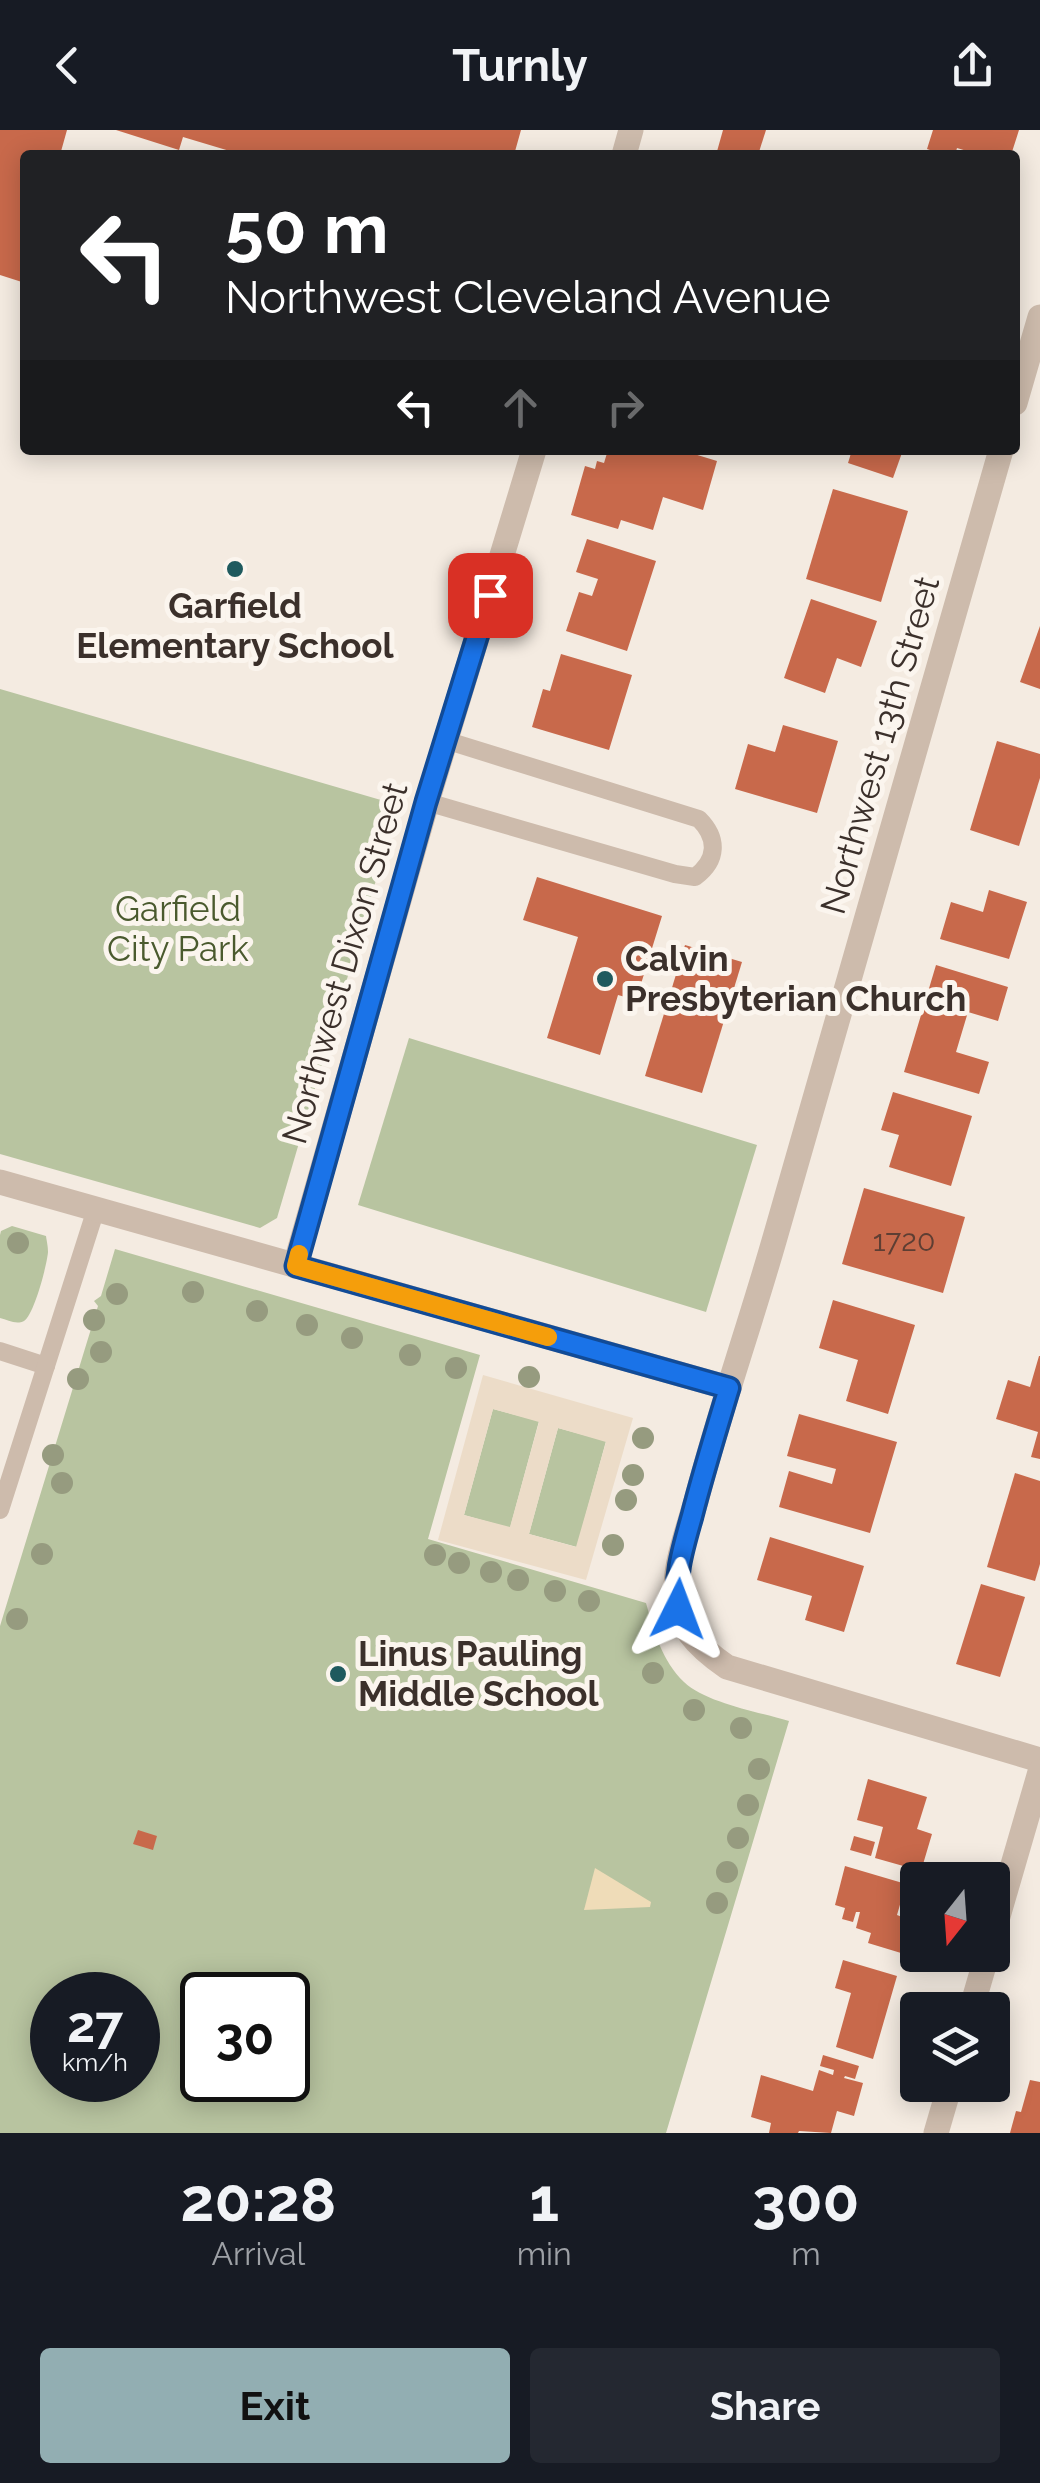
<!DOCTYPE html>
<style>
body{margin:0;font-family:Raleway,sans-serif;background:#242831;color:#f1f3f6;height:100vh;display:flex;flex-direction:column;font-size:38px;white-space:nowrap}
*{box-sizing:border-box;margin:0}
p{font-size:32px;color:#9ea1a6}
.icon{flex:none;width:55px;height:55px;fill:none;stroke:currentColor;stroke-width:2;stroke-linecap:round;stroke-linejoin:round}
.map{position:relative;height:2003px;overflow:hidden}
.panel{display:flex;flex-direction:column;background:#171b24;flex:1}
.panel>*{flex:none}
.top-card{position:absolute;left:20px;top:20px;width:1000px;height:305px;border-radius:10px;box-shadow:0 5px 25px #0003;background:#202124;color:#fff;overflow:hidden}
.needle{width:65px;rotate:197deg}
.fabs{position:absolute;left:900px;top:1732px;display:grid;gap:20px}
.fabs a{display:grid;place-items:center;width:110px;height:110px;border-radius:10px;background:#171b24;box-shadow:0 5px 25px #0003;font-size:50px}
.speed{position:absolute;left:30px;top:1842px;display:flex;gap:20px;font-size:50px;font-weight:700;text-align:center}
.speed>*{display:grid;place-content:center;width:130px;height:130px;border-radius:50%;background:#171b24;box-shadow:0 5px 25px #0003;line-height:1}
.speed small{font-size:25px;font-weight:400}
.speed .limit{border:5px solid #111;border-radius:15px;background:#fff;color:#111}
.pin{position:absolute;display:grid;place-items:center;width:85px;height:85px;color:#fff;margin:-42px;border-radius:20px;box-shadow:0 5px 15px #0006}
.me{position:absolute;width:110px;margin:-55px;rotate:3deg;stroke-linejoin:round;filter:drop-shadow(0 0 8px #0008)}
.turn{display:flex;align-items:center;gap:35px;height:210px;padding:0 40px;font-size:45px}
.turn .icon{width:130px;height:130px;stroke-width:2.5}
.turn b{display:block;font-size:70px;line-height:85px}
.lanes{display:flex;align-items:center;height:95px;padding:0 40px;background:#0003;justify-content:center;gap:50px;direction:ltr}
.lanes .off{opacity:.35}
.eta{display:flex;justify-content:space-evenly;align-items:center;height:170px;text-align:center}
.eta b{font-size:60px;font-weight:700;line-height:70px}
.primary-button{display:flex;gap:20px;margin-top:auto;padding:20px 40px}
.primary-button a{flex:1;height:115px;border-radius:10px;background:#92aeb2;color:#111;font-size:40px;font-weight:700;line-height:115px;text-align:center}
.primary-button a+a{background:#242831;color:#f1f3f6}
header{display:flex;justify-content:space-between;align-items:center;height:130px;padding:0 40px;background:#171b24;font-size:45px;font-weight:700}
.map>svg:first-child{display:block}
</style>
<header><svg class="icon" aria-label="back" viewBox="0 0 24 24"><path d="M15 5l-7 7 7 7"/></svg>Turnly<svg class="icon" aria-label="share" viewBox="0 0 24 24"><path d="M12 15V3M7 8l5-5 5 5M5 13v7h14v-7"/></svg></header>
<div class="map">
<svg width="1040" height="2003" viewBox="0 0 1040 2003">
<rect width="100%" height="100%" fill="#f4ebe1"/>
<g fill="#b8c4a0" fill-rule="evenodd">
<path d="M0,559L398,675L277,1088L260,1098L0,1024Z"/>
<path d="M409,908L757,1015L706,1182L358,1075Z"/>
<path d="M12,1096L46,1106C47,1113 48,1116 48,1122C47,1135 34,1185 24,1191C16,1195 8,1190 0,1188V1105L1,1101Z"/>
<path d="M115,1119L480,1225L428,1409L646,1473C654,1501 662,1531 684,1552C706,1573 759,1582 789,1591L666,2003H0V1496L98,1176L94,1171L101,1166ZM52,1865H138V1950H52ZM202,1865H288V1950H202Z"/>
<path d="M493,1279L539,1291L510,1398L464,1385Z"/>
<path d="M558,1298L606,1311L577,1417L529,1404Z"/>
</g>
<path fill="#efdcb8" d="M595,1738L651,1772L650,1777L584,1780Z"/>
<path fill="#ecdcc8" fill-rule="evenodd" d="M483,1245L633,1288L586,1450L438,1410ZM493,1279L539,1292L510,1397L464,1385ZM558,1298L606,1312L576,1417L529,1404Z"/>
<g fill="#c8694b">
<path d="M0,0H67L60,25H25V153L0,145Z"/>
<path d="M116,0H521L514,25H243L183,7L179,20Z"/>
<path d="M723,0H766L758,25H716Z"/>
<path d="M933,0H1019L1011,25H980L957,18L955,25H944L927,19Z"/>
<path d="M608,320H681L717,331L703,380L663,367L653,400L621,390L618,399L571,385L585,336L595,339L597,331L604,333Z"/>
<path d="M852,320H903L893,348L848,333Z"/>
<path d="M833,359L908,381L881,472L806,449Z"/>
<path d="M587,409L656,431L627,521L566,501L579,462L592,466L598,449L576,442Z"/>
<path d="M811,469L877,491L861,537L837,528L825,563L784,548Z"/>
<path d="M1040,496V559L1020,552Z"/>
<path d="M561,524L632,545L609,620L532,597L543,559L550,561Z"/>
<path d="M783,595L838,611L817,683L735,659L748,614L775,622Z"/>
<path d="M997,611L1040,624V648L1019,716L970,700Z"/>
<path d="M537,747L662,786L636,870L618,865L600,925L547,908L578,807L523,790Z"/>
<path d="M989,760L1027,772L1009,829L940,809L951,772L983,782Z"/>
<path d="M685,815L742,832L702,963L645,946Z"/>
<path d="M936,835L1008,857L998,891L968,882L956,922L989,932L979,964L904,942Z"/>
<path d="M893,962L972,986L951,1056L889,1037L899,1005L881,1000Z"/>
<path d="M864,1058L965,1087L943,1163L842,1134Z"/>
<path d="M833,1170L915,1195L888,1284L846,1271L858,1230L819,1218Z"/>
<path d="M1039,1226H1040V1329L1031,1327L1038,1302L996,1289L1008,1250L1030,1257Z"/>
<path d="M799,1284L897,1312L870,1403L779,1377L789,1341L832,1354L836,1339L787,1326Z"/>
<path d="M1015,1343L1040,1351V1434L1035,1451L987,1437Z"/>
<path d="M770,1407L864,1436L844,1502L805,1490L812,1466L757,1450Z"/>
<path d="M981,1454L1025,1467L1000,1547L956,1534Z"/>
<path d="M868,1649L927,1667L917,1699L932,1704L921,1741L875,1728L883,1697L857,1690Z"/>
<path d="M138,1700L157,1706L153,1720L133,1714Z"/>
<path d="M854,1706L875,1712L871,1726L850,1720Z"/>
<path d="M845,1736L906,1754L897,1785L910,1790L901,1823L868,1813L871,1803L856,1798L860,1782H856L853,1792L842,1789L845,1778L835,1775Z"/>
<path d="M843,1830L897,1846L873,1929L836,1917L851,1863L835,1858Z"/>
<path d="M823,1925L859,1936L855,1949L845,1946L844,1948L863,1953L854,1986L837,1981L831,2003L799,2001L798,2003H769L771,1993L751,1987L761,1945L813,1961L819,1940L833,1945L834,1940L820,1936Z"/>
<path d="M1030,1950L1040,1952V2003H1010L1016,1981L1021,1982Z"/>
</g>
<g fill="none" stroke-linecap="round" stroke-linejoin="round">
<g stroke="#cdbbac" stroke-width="18">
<path d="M427,672L675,744L695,747C718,730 718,708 699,689L445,610"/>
<path d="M0,1221L46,1236"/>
<path d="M0,1380L96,1079"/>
</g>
<g stroke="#cdbbac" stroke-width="25">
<path d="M624,25L631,0"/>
<path d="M1015,273L1040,187"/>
<path d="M1001,320C925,583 850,847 774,1111C749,1198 719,1283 696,1371C688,1399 676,1430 676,1459C676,1496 698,1517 727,1537L1040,1630"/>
<path d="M0,1052L729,1258"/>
<path d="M295,1136L427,672L534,320"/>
<path d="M992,1807L1040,1642"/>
<path d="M971,1880L987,1825"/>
<path d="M936,2003L950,1955"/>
</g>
</g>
<g fill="#969b7f">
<circle cx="18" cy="1113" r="11"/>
<circle cx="193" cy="1162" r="11"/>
<circle cx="117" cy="1164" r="11"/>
<circle cx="257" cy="1181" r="11"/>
<circle cx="94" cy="1190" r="11"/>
<circle cx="307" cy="1195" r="11"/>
<circle cx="352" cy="1208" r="11"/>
<circle cx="101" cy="1222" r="11"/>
<circle cx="410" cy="1225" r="11"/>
<circle cx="456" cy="1238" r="11"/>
<circle cx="529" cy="1247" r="11"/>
<circle cx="78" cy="1249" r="11"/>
<circle cx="643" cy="1308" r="11"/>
<circle cx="53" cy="1325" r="11"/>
<circle cx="633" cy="1345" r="11"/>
<circle cx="62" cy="1353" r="11"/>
<circle cx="626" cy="1370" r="11"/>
<circle cx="613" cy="1415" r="11"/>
<circle cx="42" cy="1424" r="11"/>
<circle cx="435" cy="1425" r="11"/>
<circle cx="459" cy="1433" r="11"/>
<circle cx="491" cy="1442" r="11"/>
<circle cx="518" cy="1450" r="11"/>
<circle cx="555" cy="1461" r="11"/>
<circle cx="589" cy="1471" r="11"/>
<circle cx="17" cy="1489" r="11"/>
<circle cx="653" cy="1543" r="11"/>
<circle cx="694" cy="1580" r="11"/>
<circle cx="741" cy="1598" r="11"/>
<circle cx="759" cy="1639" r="11"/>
<circle cx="748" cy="1675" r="11"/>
<circle cx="738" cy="1708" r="11"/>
<circle cx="727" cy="1742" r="11"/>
<circle cx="717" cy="1773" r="11"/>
</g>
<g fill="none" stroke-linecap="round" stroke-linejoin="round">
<defs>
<path id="route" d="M490,465L426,672L296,1136L729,1258C716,1301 703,1343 692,1386C683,1418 674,1446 678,1479"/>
</defs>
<use href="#route" stroke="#114b97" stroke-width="25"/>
<use href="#route" stroke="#1a73e8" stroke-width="18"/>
<path stroke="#f59e0b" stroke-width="18" d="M299,1124L296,1136L548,1207"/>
</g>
<g fill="#1f5a5e" stroke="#fbf5ee" stroke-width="4">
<circle cx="235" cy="439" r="10"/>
<circle cx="605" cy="849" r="10"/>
<circle cx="338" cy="1544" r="10"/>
</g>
<g text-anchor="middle" stroke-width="10" stroke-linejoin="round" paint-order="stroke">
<g font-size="30" fill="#5e3e33">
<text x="904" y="1121">1720</text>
</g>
<g font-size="35" font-weight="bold" fill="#3b302b" stroke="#fbf5ee" text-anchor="start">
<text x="235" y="488" text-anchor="middle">Garfield<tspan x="235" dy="40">Elementary School</tspan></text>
<text x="625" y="841">Calvin<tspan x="625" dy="40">Presbyterian Church</tspan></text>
<text x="358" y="1536">Linus Pauling<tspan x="358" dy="40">Middle School</tspan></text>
</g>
<g font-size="35" fill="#3b302b" stroke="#fbf5ee">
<text transform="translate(880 615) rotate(-74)" y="12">Northwest 13th Street</text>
<text transform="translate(345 833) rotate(-74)" y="12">Northwest Dixon Street</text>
</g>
<g font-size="35" fill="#4a5a2e" stroke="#fbf5ee">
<text x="178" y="791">Garfield<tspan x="178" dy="40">City Park</tspan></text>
</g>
</g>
</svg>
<div class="fabs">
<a><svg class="needle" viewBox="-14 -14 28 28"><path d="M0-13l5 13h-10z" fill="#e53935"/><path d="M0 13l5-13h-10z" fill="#9ea1a6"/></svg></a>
<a><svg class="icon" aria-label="layers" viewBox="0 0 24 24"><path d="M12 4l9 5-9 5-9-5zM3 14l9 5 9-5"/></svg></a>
</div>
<div class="speed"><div>27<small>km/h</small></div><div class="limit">30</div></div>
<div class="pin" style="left:490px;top:465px;background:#d93025"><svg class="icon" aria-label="arrive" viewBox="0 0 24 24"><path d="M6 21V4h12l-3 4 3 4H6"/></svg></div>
<svg class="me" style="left:678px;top:1479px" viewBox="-20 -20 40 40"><path d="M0-17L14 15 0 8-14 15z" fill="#1a73e8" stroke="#fff" stroke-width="4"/></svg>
<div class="top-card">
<div class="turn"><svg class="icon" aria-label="left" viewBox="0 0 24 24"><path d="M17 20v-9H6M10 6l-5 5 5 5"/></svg><div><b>50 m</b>Northwest Cleveland Avenue</div></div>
<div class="lanes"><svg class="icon" aria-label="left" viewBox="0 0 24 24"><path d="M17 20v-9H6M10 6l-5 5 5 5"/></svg><svg class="icon off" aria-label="ahead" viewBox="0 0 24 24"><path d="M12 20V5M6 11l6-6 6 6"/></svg><svg class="icon off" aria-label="right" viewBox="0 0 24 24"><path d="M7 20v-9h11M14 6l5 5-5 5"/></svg></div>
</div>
</div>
<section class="panel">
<div class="eta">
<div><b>20:28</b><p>Arrival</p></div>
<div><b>1</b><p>min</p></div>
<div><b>300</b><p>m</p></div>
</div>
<div class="primary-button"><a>Exit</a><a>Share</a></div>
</section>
